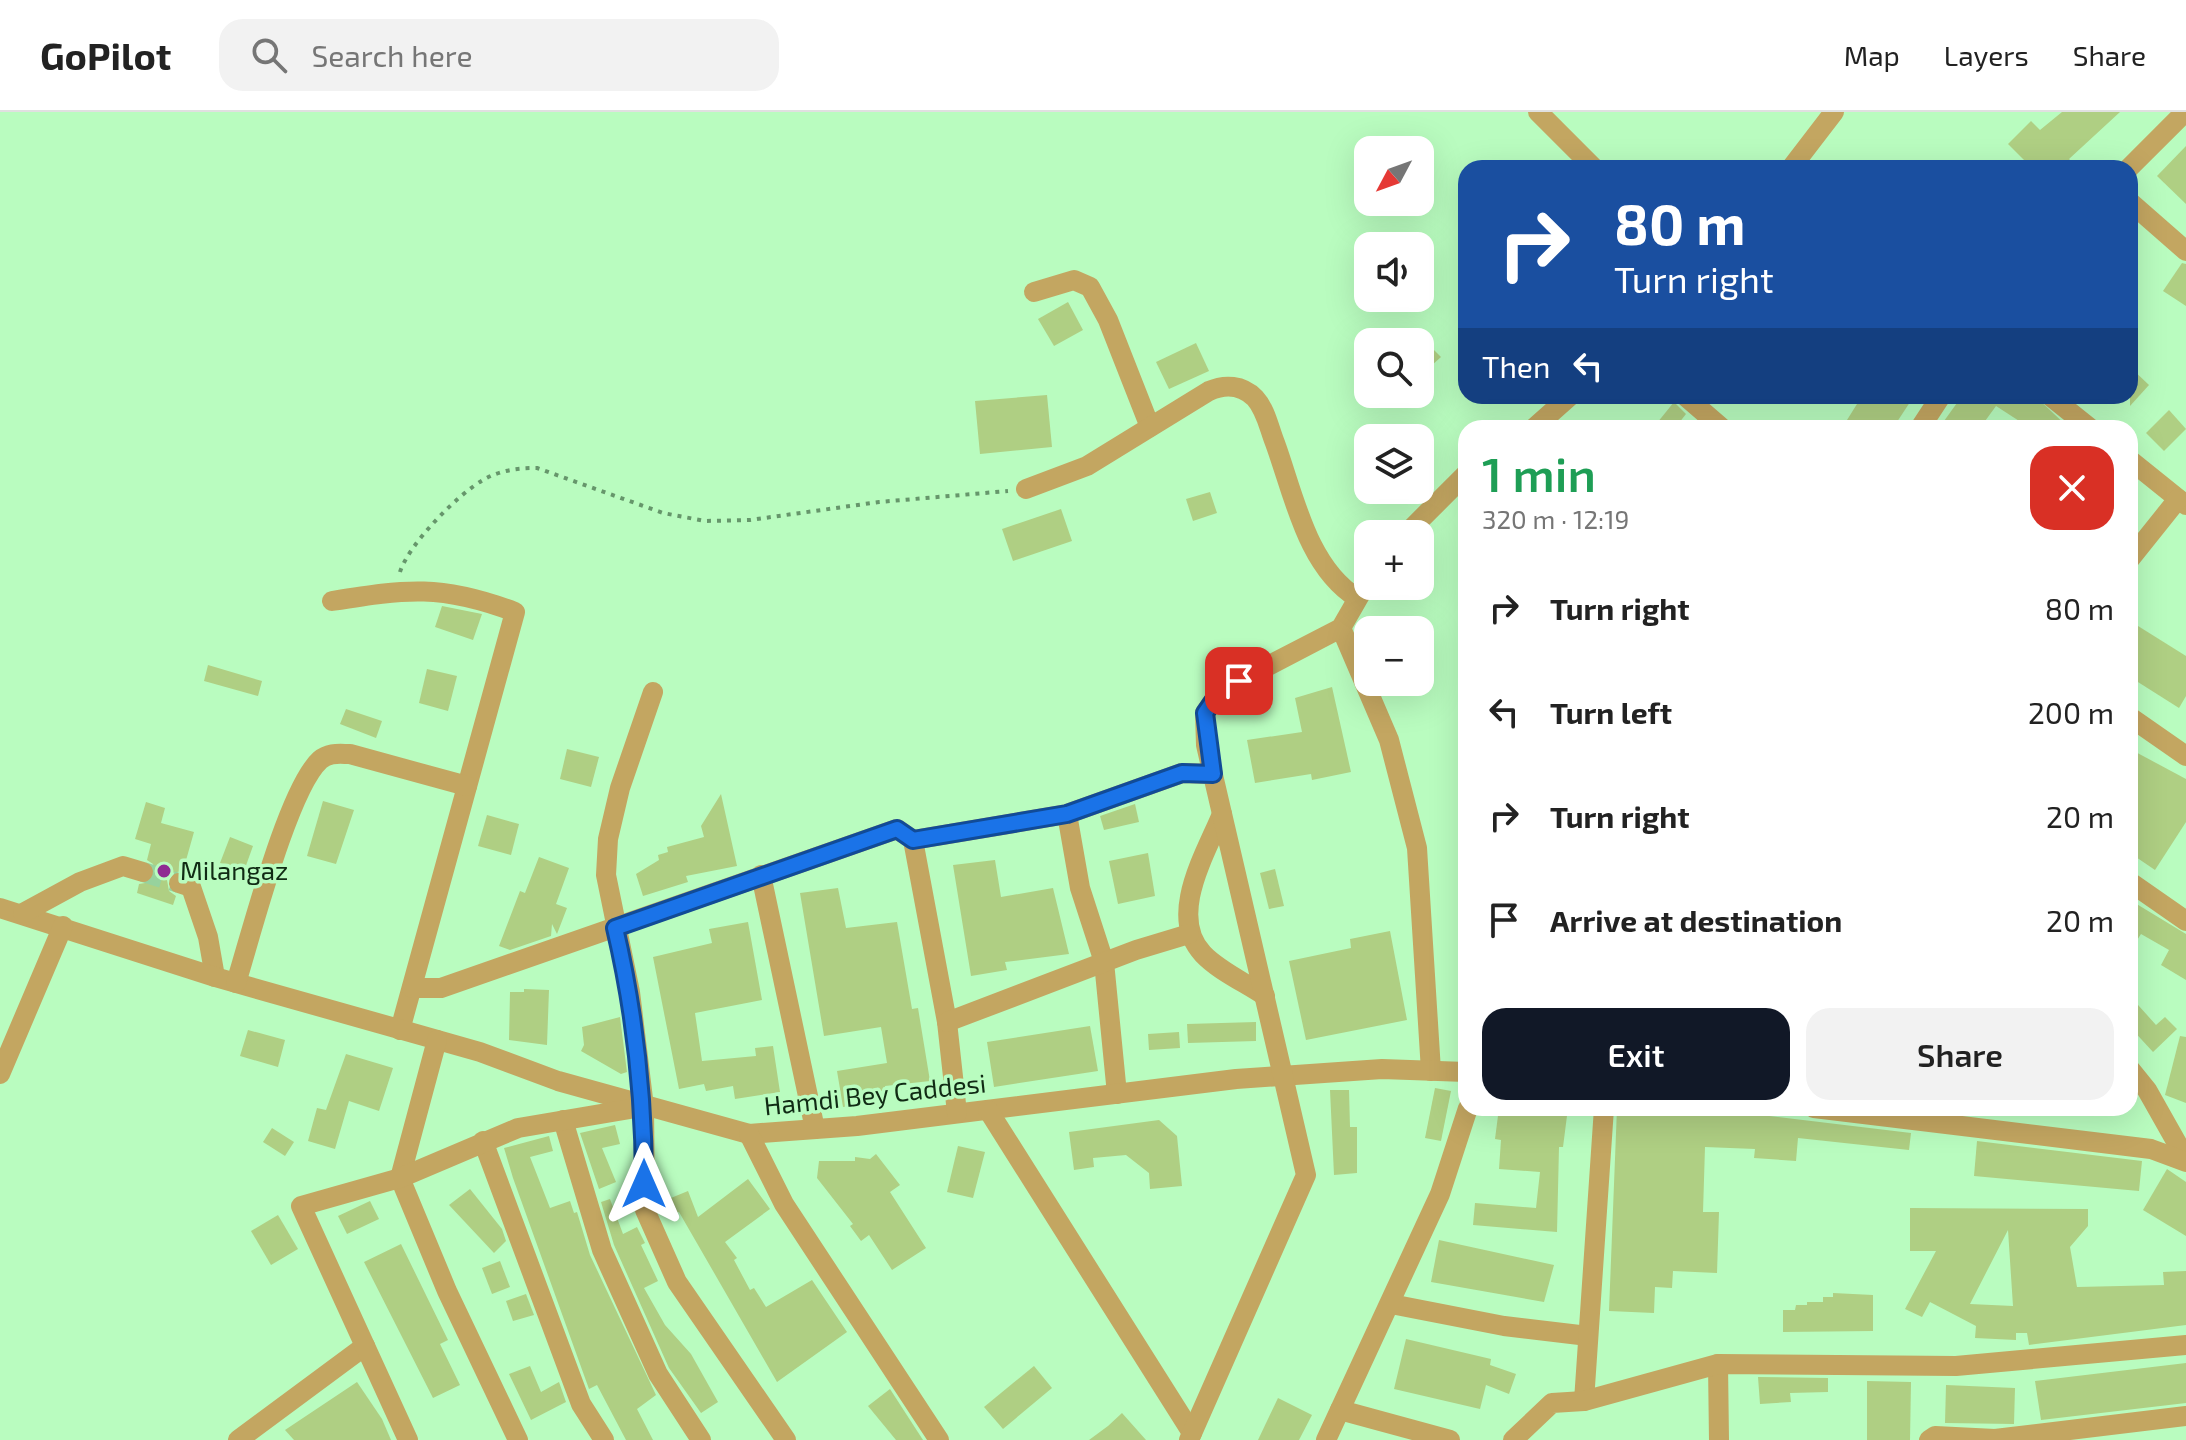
<!DOCTYPE html>
<meta charset="utf-8">
<style>
body{margin:0;font-family:"Exo 2",sans-serif;background:#f2f2f2;color:#222;height:100vh;display:flex;flex-direction:column;font-size:30px;white-space:nowrap}
*{box-sizing:border-box;margin:0}
p{font-size:26px;color:#767676}
.icon{flex:none;width:44px;height:44px;fill:none;stroke:currentColor;stroke-width:2;stroke-linecap:round;stroke-linejoin:round}
.map{position:relative;flex:1;overflow:hidden}
.drawer{position:absolute;left:1458px;top:308px;width:680px;height:696px;display:flex;flex-direction:column;background:#fff;border-radius:24px;box-shadow:0 8px 32px #0002}
.drawer>*{flex:none}
.banner{position:absolute;left:1458px;top:48px;width:680px;height:244px;border-radius:24px;box-shadow:0 8px 32px #0002;background:#1a4fa0;color:#fff;overflow:hidden}
.needle{width:52px;rotate:229deg}
.buttons{position:absolute;left:1354px;top:24px;display:grid;gap:16px}
.buttons a{display:grid;place-items:center;width:80px;height:80px;border-radius:16px;background:#fff;box-shadow:0 8px 32px #0002;font-size:40px}
.pin{position:absolute;display:grid;place-items:center;width:68px;height:68px;color:#fff;margin:-34px;border-radius:16px;box-shadow:0 4px 12px #0006}
.me{position:absolute;width:88px;margin:-44px;rotate:0deg;stroke-linejoin:round;filter:drop-shadow(0 0 6px #0008)}
.turn{display:flex;align-items:center;gap:28px;height:168px;padding:0 24px;font-size:36px}
.turn .icon{width:104px;height:104px;stroke-width:2.5}
.turn b{display:block;font-size:56px;line-height:68px}
.then{display:flex;align-items:center;height:76px;padding:0 24px;background:#0003;gap:16px;font-size:30px}
.round{display:grid;place-items:center;flex:none;width:84px;height:84px;border-radius:24px;background:#f2f2f2}
.overview{display:flex;align-items:center;justify-content:space-between;height:136px;padding:0 24px}
h1{font-size:48px;font-weight:600;line-height:60px;color:#1e9e55}
.cta{display:flex;gap:16px;margin-top:auto;padding:16px 24px}
.cta a{flex:1;height:92px;border-radius:24px;background:#111827;color:#fff;font-size:32px;font-weight:600;line-height:92px;text-align:center}
.cta a+a{background:#f2f2f2;color:#222}
ul{padding:0;list-style:none}
li{display:flex;align-items:center;gap:24px;height:104px;padding:0 24px}
li div{flex:1}
li b{display:block;font-size:30px}
li em{font-style:normal}
header{display:flex;align-items:center;gap:48px;box-sizing:border-box;height:112px;padding:0 40px;background:#fff;border-bottom:2px solid #e0e0e0}
header strong{font-size:38px}
nav{display:flex;gap:44px;margin-inline-start:auto;font-size:28px}
.search{width:560px;height:72px;background:#f2f2f2;display:flex;align-items:center;gap:20px;box-sizing:border-box;padding:0 28px;border-radius:24px;color:#767676;font-size:30px}
.map>svg:first-child{display:block}
</style>
<header>
<strong>GoPilot</strong>
<div class="search"><svg class="icon" aria-label="search" viewBox="0 0 24 24"><circle cx="10" cy="10" r="6"/><path d="M15 15l6 6"/></svg>Search here</div>
<nav><a>Map</a><a>Layers</a><a>Share</a></nav>
</header>
<div class="map">
<svg width="2186" height="1328" viewBox="0 0 2186 1328">
<rect width="100%" height="100%" fill="#b9fcbf"/>
<g fill="#afcf83" fill-rule="evenodd">
<path d="M2062,0H2120L2069,47L2078,56H2032L2008,32L2031,9L2040,18Z"/>
<path d="M2186,34V92L2157,64Z"/>
<path d="M2182,151L2186,152V194L2163,179Z"/>
<path d="M1068,190L1083,218L1054,234L1038,207Z"/>
<path d="M1196,231L1209,259L1169,277L1156,250Z"/>
<path d="M1429,233L1441,245L1420,264V242Z"/>
<path d="M2130,255L2149,273L2130,294Z"/>
<path d="M1047,283L1052,335L980,342L975,289Z"/>
<path d="M1862,284H1914L1893,316H1842Z"/>
<path d="M1962,284H2035L2069,316H2030L1996,294L1980,316H1939Z"/>
<path d="M1674,290L1686,302L1675,316H1653Z"/>
<path d="M2169,298L2186,317L2164,339L2146,321Z"/>
<path d="M1210,380L1217,401L1193,409L1186,387Z"/>
<path d="M1061,397L1072,429L1013,449L1002,417Z"/>
<path d="M442,494L482,502L473,528L435,515Z"/>
<path d="M2130,509L2186,544V584L2179,596L2130,565Z"/>
<path d="M208,553L262,569L258,584L204,569Z"/>
<path d="M427,557L457,564L448,599L419,591Z"/>
<path d="M1332,575L1351,660L1312,668L1311,662L1255,671L1247,628L1302,620L1295,586Z"/>
<path d="M346,597L382,609L376,626L340,612Z"/>
<path d="M567,637L599,645L591,675L560,667Z"/>
<path d="M2130,637L2186,667V710L2155,758L2130,741Z"/>
<path d="M721,682L737,754L686,764L688,770L643,784L636,762L659,748L658,743L668,740L667,735L704,725L701,714Z"/>
<path d="M323,689L354,698L336,752L307,744Z"/>
<path d="M146,690L165,696L161,711L194,720L183,759L171,761L167,768L169,779L176,784L173,793L137,781L139,772L151,770L156,763L153,752L147,748L151,732L135,727Z"/>
<path d="M1135,692L1139,710L1104,718L1100,704Z"/>
<path d="M487,703L519,712L511,743L478,734Z"/>
<path d="M230,725L253,734L244,759L220,751Z"/>
<path d="M1148,741L1155,784L1118,792L1109,749Z"/>
<path d="M539,745L569,756L556,792L567,796L557,822L552,812L551,824L510,838L499,834L520,779L525,781Z"/>
<path d="M995,748L1001,785L1053,776L1069,842L1005,850L1007,858L971,864L953,753Z"/>
<path d="M1275,757L1284,794L1269,797L1260,761Z"/>
<path d="M838,776L846,816L897,810L912,897L918,896L930,969L885,974L887,988L843,995L837,959L887,951L881,915L824,924L800,781Z"/>
<path d="M2130,788L2186,822V868L2161,853L2169,838L2141,822L2130,839Z"/>
<path d="M748,810L762,888L695,901L702,949L756,944L755,936L773,934L780,980L735,987L733,974L706,979L704,972L679,977L653,845L712,831L709,817Z"/>
<path d="M1390,819L1407,908L1306,928L1289,849L1351,836L1350,827Z"/>
<path d="M524,877L549,878L547,933L509,928L510,880H524Z"/>
<path d="M2130,884L2156,913L2165,905L2177,917L2153,940L2130,915Z"/>
<path d="M620,905L627,960L621,962L581,939L584,933L582,915Z"/>
<path d="M1256,910V929L1188,931L1187,912Z"/>
<path d="M1090,914L1098,959L994,975L987,930Z"/>
<path d="M248,918L285,928L278,955L240,944Z"/>
<path d="M1179,920L1180,936L1149,938L1148,922Z"/>
<path d="M2180,924L2186,925V991L2165,983Z"/>
<path d="M346,942L393,956L379,999L349,989L335,1037L308,1029L317,996L326,998Z"/>
<path d="M1435,976L1451,979L1441,1029L1425,1026Z"/>
<path d="M1330,978H1349L1350,1015H1357V1061L1334,1063Z"/>
<path d="M1499,996H1568L1563,1035H1559L1557,1120L1473,1113L1475,1091L1536,1096L1540,1060L1499,1057L1501,1028L1495,1027Z"/>
<path d="M1617,996L1752,1002L1911,1021L1909,1038L1798,1026L1796,1049L1754,1046L1755,1037L1705,1035L1703,1100H1719L1717,1161L1673,1159L1672,1176L1655,1175L1654,1201L1609,1199Z"/>
<path d="M1159,1008L1177,1024L1182,1074L1150,1077L1149,1061L1126,1043L1093,1046L1094,1055L1074,1058L1069,1020Z"/>
<path d="M615,1013L620,1032L602,1036L616,1070L599,1077L580,1021Z"/>
<path d="M272,1016L294,1030L285,1044L263,1030Z"/>
<path d="M549,1024L553,1039L530,1045L550,1096L570,1089L574,1101L577,1100L590,1143L656,1283L637,1297L653,1328H626L597,1273L589,1277L513,1066L504,1036Z"/>
<path d="M1977,1029L2142,1049L2139,1079L1974,1064Z"/>
<path d="M958,1034L985,1040L973,1086L947,1080Z"/>
<path d="M876,1042L900,1073L890,1080L926,1136L892,1158L869,1123L861,1129L850,1114L853,1112L817,1066L819,1049H855V1045L870,1047Z"/>
<path d="M2167,1057L2186,1070V1124L2143,1098Z"/>
<path d="M748,1067L770,1097L725,1130L737,1146L734,1148L750,1178L754,1176L766,1195L812,1168L847,1220L777,1270L679,1100L672,1102L666,1088L688,1079L698,1105Z"/>
<path d="M470,1077L502,1117L506,1129L494,1141L449,1093Z"/>
<path d="M610,1087L623,1122L637,1115L645,1131L641,1133L658,1169L644,1176L665,1213L691,1242L718,1290L701,1301L669,1256L614,1133L601,1090Z"/>
<path d="M370,1089L379,1107L347,1122L338,1104Z"/>
<path d="M1910,1096L2088,1097V1114L2070,1135L2077,1175L2164,1173L2163,1160L2186,1159V1213L2029,1233L2027,1221H2016V1228L1975,1226L1976,1214L1930,1190L1922,1205L1905,1197L1936,1139H1910ZM2008,1118L2013,1194L1970,1192Z"/>
<path d="M278,1103L298,1137L271,1153L251,1119Z"/>
<path d="M1439,1128L1554,1153L1544,1190L1431,1170Z"/>
<path d="M401,1132L448,1228L440,1232L460,1273L433,1286L364,1150Z"/>
<path d="M500,1149L510,1175L492,1182L482,1156Z"/>
<path d="M1833,1181L1873,1183V1219L1783,1220V1198H1795L1796,1193H1807V1190H1823V1185H1833Z"/>
<path d="M526,1182L534,1203L513,1209L506,1189Z"/>
<path d="M1406,1227L1491,1247L1490,1253L1516,1262L1509,1282L1486,1273L1480,1297L1394,1277Z"/>
<path d="M2186,1251V1291L2041,1308L2035,1269Z"/>
<path d="M530,1254L541,1280L559,1270L566,1290L531,1308L509,1262Z"/>
<path d="M1034,1254L1052,1276L1003,1317L984,1295Z"/>
<path d="M1758,1265L1828,1266V1280L1790,1281L1791,1290L1760,1292Z"/>
<path d="M1867,1269L1911,1270L1910,1328H1867Z"/>
<path d="M357,1270L382,1307L391,1328H294L285,1318Z"/>
<path d="M1946,1273L2015,1276L2014,1312L1945,1311Z"/>
<path d="M890,1277L923,1328H896L868,1294Z"/>
<path d="M1278,1286L1312,1303L1299,1328H1258Z"/>
<path d="M1122,1301L1146,1328H1089L1108,1314Z"/>
</g>
<g fill="none" stroke-linecap="round" stroke-linejoin="round">
<path stroke="#97d29d" stroke-width="20" stroke-dasharray="20 10" stroke-linecap="butt" d="M143,760L179,771"/>
<path stroke="#66966b" stroke-width="4" stroke-dasharray="4 6" stroke-linecap="butt" d="M400,460C409,432 457,383 483,368C500,358 518,356 537,356L663,401L705,409L750,408L879,390L1008,379"/>
<g stroke="#c3a661" stroke-width="20">
<path d="M1538,0L1594,56"/>
<path d="M1791,56L1834,0"/>
<path d="M2129,56L2185,0"/>
<path d="M2130,90L2186,139"/>
<path d="M1034,180L1074,168L1090,175L1108,208L1150,315"/>
<path d="M1685,284L1722,316"/>
<path d="M2050,284L2090,316"/>
<path d="M1534,316L1570,284"/>
<path d="M1920,316L1941,284"/>
<path d="M2130,348L2186,393"/>
<path d="M1026,377L1087,354L1209,279C1225,272 1242,273 1255,286C1266,298 1269,316 1275,331C1294,383 1307,455 1357,486"/>
<path d="M1406,422L1466,362"/>
<path d="M2130,447L2178,387"/>
<path d="M332,489C407,477 441,472 515,500L400,918"/>
<path d="M1341,516L1389,628L1417,736L1431,959"/>
<path d="M653,580L620,676L608,727L606,763L630,880L644,995L645,1098L677,1170L786,1328"/>
<path d="M2130,605L2186,644"/>
<path d="M1067,702L1080,776L1104,850L1117,982"/>
<path d="M1222,702C1206,741 1167,804 1203,842C1219,859 1246,871 1265,884"/>
<path d="M913,728L1067,702L1182,661L1213,662"/>
<path d="M761,763L815,1017"/>
<path d="M2130,770L2186,809"/>
<path d="M179,771L191,775L208,825L215,865"/>
<path d="M0,796L215,865L480,940L558,969L749,1022L857,1014L1236,967L1382,957L1466,960"/>
<path d="M23,801L80,770L123,754L143,760"/>
<path d="M236,871C251,823 288,677 320,648C329,640 340,642 350,642L467,674"/>
<path d="M412,876H441L897,717L913,728L947,910L957,1001"/>
<path d="M947,910L1136,838L1189,822"/>
<path d="M437,928L400,1066L447,1179L518,1328"/>
<path d="M2130,957L2147,978L2186,1047"/>
<path d="M0,962L63,814"/>
<path d="M1814,996L2151,1037L2186,1050"/>
<path d="M988,998L1192,1321"/>
<path d="M563,1008L602,1138L658,1262L701,1328"/>
<path d="M749,1022L784,1092L939,1328"/>
<path d="M483,1029L581,1292L604,1328"/>
<path d="M1391,1192L1504,1214L1588,1224"/>
<path d="M1718,1252L1719,1328"/>
<path d="M1584,1289L1604,996"/>
<path d="M1340,1298L1450,1328"/>
<path d="M238,1328L365,1234"/>
<path d="M408,1328L301,1094L400,1066L518,1016L636,996"/>
<path d="M1189,1328L1306,1063L1206,633L1205,601L1214,588L1239,569L1341,516L1368,469"/>
<path d="M1326,1328L1440,1082L1468,996"/>
<path d="M1513,1328L1552,1291L1584,1289L1718,1252L1956,1254L2186,1233"/>
<path d="M1929,1328L1935,1324L1995,1327L2186,1304"/>
</g>
</g>
<g fill="none" stroke-linecap="round" stroke-linejoin="round">
<defs>
<path id="route" d="M644,1072C644,985 635,901 615,816L897,717L913,728L1067,702L1182,661L1213,662L1205,601L1214,588L1239,569"/>
</defs>
<use href="#route" stroke="#114b97" stroke-width="20"/>
<use href="#route" stroke="#1a73e8" stroke-width="14"/>
</g>
<circle fill="#8f2b92" stroke="#b9fcbf" stroke-width="3" cx="164" cy="759" r="8"/>
<g text-anchor="middle" stroke-width="7" stroke-linejoin="round" paint-order="stroke">
<g font-size="26" fill="#102b14" stroke="#b9fcbf" text-anchor="start">
<text x="180" y="768">Milangaz</text>
</g>
<g font-size="26" fill="#102b14" stroke="#b9fcbf">
<text transform="translate(875 983) rotate(-6)" y="9">Hamdi Bey Caddesi</text>
</g>
</g>
</svg>
<div class="buttons">
<a><svg class="needle" viewBox="-14 -14 28 28"><path d="M0-13l5 13h-10z" fill="#e53935"/><path d="M0 13l5-13h-10z" fill="#767676"/></svg></a>
<a><svg class="icon" aria-label="sound" viewBox="0 0 24 24"><path d="M4 9h4l5-4v14l-5-4H4zM17 9q2 3 0 6"/></svg></a>
<a><svg class="icon" aria-label="search" viewBox="0 0 24 24"><circle cx="10" cy="10" r="6"/><path d="M15 15l6 6"/></svg></a>
<a><svg class="icon" aria-label="layers" viewBox="0 0 24 24"><path d="M12 4l9 5-9 5-9-5zM3 14l9 5 9-5"/></svg></a>
<a>+</a>
<a>−</a>
</div>
<div class="pin" style="left:1239px;top:569px;background:#d93025"><svg class="icon" aria-label="arrive" viewBox="0 0 24 24"><path d="M6 21V4h12l-3 4 3 4H6"/></svg></div>
<svg class="me" style="left:644px;top:1072px" viewBox="-20 -20 40 40"><path d="M0-17L14 15 0 8-14 15z" fill="#1a73e8" stroke="#fff" stroke-width="4"/></svg>
<div class="banner">
<div class="turn"><svg class="icon" aria-label="right" viewBox="0 0 24 24"><path d="M7 20v-9h11M14 6l5 5-5 5"/></svg><div><b>80 m</b>Turn right</div></div>
<div class="then">Then<svg class="icon" aria-label="left" viewBox="0 0 24 24"><path d="M17 20v-9H6M10 6l-5 5 5 5"/></svg></div>
</div>
<section class="drawer">
<div class="overview"><div><h1>1 min</h1><p>320 m · 12:19</p></div><a class="round" style="background:#d93025;color:#fff"><svg class="icon" aria-label="close" viewBox="0 0 24 24"><path d="M6 6l12 12M18 6L6 18"/></svg></a></div>
<ul>
<li><svg class="icon" aria-label="right" viewBox="0 0 24 24"><path d="M7 20v-9h11M14 6l5 5-5 5"/></svg><div><b>Turn right</b></div><em>80 m</em></li>
<li><svg class="icon" aria-label="left" viewBox="0 0 24 24"><path d="M17 20v-9H6M10 6l-5 5 5 5"/></svg><div><b>Turn left</b></div><em>200 m</em></li>
<li><svg class="icon" aria-label="right" viewBox="0 0 24 24"><path d="M7 20v-9h11M14 6l5 5-5 5"/></svg><div><b>Turn right</b></div><em>20 m</em></li>
<li><svg class="icon" aria-label="arrive" viewBox="0 0 24 24"><path d="M6 21V4h12l-3 4 3 4H6"/></svg><div><b>Arrive at destination</b></div><em>20 m</em></li>
</ul>
<div class="cta"><a>Exit</a><a>Share</a></div>
</section>
</div>
